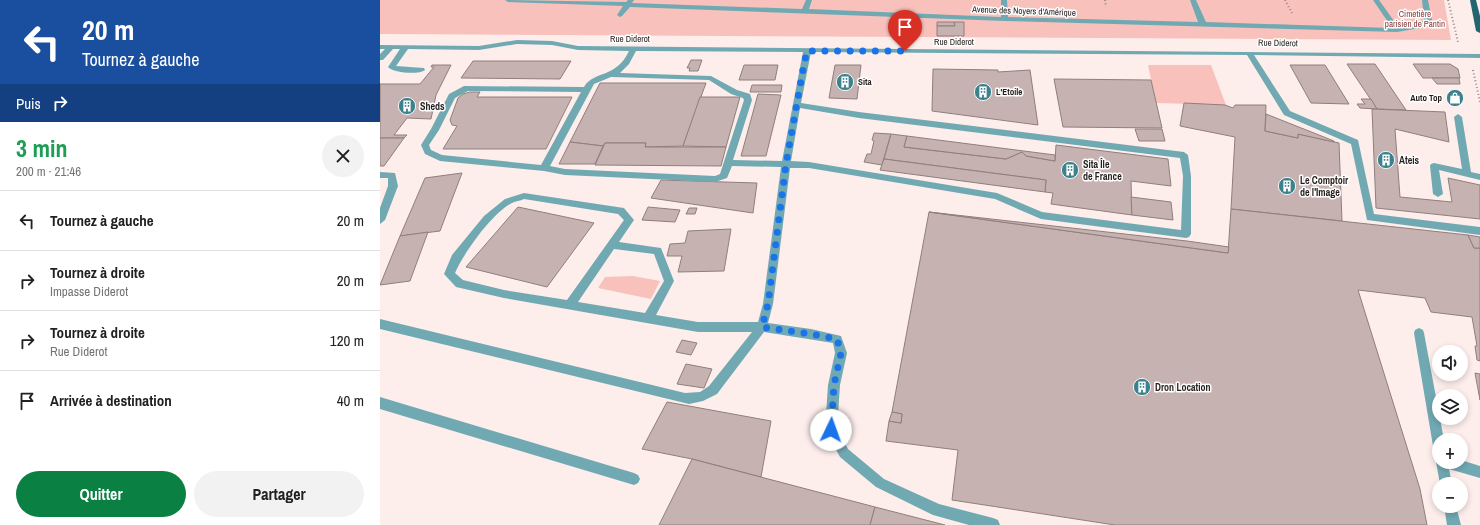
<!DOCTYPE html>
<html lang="fr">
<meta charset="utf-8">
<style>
body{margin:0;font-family:"Archivo Narrow",sans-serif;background:#f2f2f2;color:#202124;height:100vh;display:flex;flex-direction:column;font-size:15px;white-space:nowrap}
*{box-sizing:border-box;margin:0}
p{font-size:13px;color:#757577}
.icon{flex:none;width:22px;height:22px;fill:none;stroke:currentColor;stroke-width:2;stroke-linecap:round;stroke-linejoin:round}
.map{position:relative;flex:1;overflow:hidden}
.sheet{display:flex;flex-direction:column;background:#fff;width:380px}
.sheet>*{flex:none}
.top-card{background:#1a4fa0;color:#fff;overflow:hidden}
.controls{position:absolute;left:1052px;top:345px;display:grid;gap:8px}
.controls a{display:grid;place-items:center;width:36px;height:36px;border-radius:50%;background:#fff;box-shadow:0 2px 6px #0003;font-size:20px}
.pin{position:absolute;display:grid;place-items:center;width:34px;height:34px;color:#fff;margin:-41px -17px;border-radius:50% 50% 50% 0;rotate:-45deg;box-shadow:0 0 4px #0007}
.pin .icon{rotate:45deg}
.me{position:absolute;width:44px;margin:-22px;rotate:3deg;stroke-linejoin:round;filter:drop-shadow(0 0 3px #0008)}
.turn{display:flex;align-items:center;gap:14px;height:84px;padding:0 16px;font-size:18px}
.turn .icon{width:52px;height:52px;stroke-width:2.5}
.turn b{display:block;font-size:28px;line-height:34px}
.then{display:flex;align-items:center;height:38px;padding:0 16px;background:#0003;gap:8px;font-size:15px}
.round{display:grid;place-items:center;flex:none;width:42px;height:42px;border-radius:21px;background:#f2f2f2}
.summary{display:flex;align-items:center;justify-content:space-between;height:68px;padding:0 16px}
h1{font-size:24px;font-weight:700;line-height:30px;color:#1e9e55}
.cta{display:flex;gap:8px;margin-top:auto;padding:8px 16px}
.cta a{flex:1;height:46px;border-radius:24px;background:#0b8043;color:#fff;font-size:16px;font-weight:700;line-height:46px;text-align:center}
.cta a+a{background:#f2f2f2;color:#202124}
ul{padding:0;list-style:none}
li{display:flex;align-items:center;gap:12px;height:60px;padding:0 16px;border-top:1px solid #e0e0e0}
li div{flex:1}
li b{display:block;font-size:15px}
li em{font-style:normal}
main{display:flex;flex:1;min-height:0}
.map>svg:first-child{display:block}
</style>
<main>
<section class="sheet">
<div class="top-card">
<div class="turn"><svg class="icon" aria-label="left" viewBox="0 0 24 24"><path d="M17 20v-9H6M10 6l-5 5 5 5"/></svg><div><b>20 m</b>Tournez à gauche</div></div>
<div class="then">Puis<svg class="icon" aria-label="right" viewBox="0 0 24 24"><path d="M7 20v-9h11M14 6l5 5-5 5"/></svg></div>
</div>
<div class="summary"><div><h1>3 min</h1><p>200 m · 21:46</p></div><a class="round"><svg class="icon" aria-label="close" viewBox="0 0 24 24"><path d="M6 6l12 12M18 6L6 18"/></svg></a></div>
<ul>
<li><svg class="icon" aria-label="left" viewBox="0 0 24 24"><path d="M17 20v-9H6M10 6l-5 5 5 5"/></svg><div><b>Tournez à gauche</b></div><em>20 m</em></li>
<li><svg class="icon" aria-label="right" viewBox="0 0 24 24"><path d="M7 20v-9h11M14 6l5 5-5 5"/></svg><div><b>Tournez à droite</b><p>Impasse Diderot</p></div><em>20 m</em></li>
<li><svg class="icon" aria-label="right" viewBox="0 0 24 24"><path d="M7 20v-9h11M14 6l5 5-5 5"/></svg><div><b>Tournez à droite</b><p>Rue Diderot</p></div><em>120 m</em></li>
<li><svg class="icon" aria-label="arrive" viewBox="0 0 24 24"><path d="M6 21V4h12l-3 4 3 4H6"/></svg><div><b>Arrivée à destination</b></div><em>40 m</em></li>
</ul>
<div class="cta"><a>Quitter</a><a>Partager</a></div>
</section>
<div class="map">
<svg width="1100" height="525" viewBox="0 0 1100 525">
<rect width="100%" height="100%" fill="#fdeeec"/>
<g fill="#f9c1bc">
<path d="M0,0H1064L1071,40L0,34Z"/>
<path d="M768,65H831L846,105L776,103Z"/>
<path d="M253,276L280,281L271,299L218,288L225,277Z"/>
</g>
<g fill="#c6b3b1" stroke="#907e7d">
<path d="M557,22H574L575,26H557Z"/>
<path d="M574,22H584V36H557V26H575Z"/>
<path d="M311,60H322L318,71H309L310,68H307Z"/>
<path d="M93,61H191L180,79L81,78Z"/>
<path d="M967,64H995L1026,110L997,109Z"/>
<path d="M1033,64H1070L1078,69L1080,78H1043Z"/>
<path d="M52,65H71L56,95L51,119L27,118L14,135H27L24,138H0V84H40L54,67H51Z"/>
<path d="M364,65H398L395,80H359Z"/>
<path d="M455,65H481L477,99L449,98Z"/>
<path d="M910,65H945L969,104L931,103Z"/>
<path d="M553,69L618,70V72L650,70L658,125L552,111Z"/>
<path d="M1052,78H1079L1080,84H1057Z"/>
<path d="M674,79L771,80L782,128L683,127Z"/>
<path d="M220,83H326L303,146L265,147L266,143H225L223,146L190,142Z"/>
<path d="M372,85H402L401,92H370Z"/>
<path d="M90,92H100L97,97H192L166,149H63L77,126L72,125L70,120L78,98L83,94Z"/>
<path d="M378,94L401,95L386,156H361Z"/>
<path d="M320,97H360L346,147L303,146Z"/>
<path d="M981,99H991L997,109L980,108L977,104H985Z"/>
<path d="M804,103L845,105L853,108L855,105H886L885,131L918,138V134L959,143L962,221L851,209L855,137L800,126Z"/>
<path d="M992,109L1065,112L1069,142L1015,129L1020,197L1072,202L1068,178L1100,185V219L996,208Z"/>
<path d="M886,114L954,141V142L918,134V138L885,131Z"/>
<path d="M755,129H782L785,141H759Z"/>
<path d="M494,133L511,134L502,165L484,162L487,154H491L494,141L492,140Z"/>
<path d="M511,134L527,136L524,147L626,159L642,152L646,156L675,161L676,145L788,159L791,186L751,181L752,215L671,204L673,193L665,192L666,180L504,159Z"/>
<path d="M527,136L675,155V161L646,156L642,152L626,159L524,147Z"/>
<path d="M0,138H24L4,166H0Z"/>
<path d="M190,142L223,146L215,164H179Z"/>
<path d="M225,143H266L265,147H346L341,166L215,165Z"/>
<path d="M504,159L666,180L665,192L500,170Z"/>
<path d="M82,173L60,231L20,236L45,178Z"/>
<path d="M281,180L377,183L373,213L271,198Z"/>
<path d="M751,197L791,202L793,220L752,215Z"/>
<path d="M138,207L214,223L167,287L86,267Z"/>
<path d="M268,207L300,210L295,222L262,220Z"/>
<path d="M309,208H317L315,214H306Z"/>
<path d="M851,209L1088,235L1094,248H1100V361L1097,360L1095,346H1097L1092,317L1051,312L1045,298L978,290L1040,489L1047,525H735L572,500L578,450L506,441L509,421L521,423L522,414L512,412L549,212L848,253Z"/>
<path d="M549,212L807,241L849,247L848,253Z"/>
<path d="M351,229L344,271L298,272L302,256H287L290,244L305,243L308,231Z"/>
<path d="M48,232L30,281L0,285L20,236Z"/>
<path d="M1088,235L1100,237V248H1094Z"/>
<path d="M302,340L317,343L311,355L296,352Z"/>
<path d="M306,364L332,369L324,388L297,384Z"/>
<path d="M1095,373L1100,374V400Z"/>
<path d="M287,402L391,421L381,477L312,459L262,449Z"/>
<path d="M512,412L522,414L521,423L509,421Z"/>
<path d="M312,459L495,507L490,525H279Z"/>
<path d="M495,507L565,525H490Z"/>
</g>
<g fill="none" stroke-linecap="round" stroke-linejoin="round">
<g stroke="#928786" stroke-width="2" stroke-dasharray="1 2.5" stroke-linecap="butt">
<path d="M725,0L726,7"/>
<path d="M905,0L912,13"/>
<path d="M1068,0L1078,42"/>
<path d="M1093,70L1100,102"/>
</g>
<g fill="#71a9b3" fill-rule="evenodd">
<path d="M125,0L246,2L248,0H254L252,3L422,9L426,0H432L429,9L621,17V0H627L628,17L818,22L810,0H816L826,22L1012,28L993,0H999L1019,28L1035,25L1044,20L1042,0H1048L1052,20L1040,28L1017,32L625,21L250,7L242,16L240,17L237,15L243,6L128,2Z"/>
<path d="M137,40L172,41L198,46L1100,54V58L874,55L910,111L978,140L994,214L1100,227V235L987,220L971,144L904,115L867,55L431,52L421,103L479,112L804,152L808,155L811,176V234L809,237L806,238L661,219L615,199L429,168H410L393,304L388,323L431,329L461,336L467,353L460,385L457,429L468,449L504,479L559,504L613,518L618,520L620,525H589L553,515L496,487L460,457L445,430L448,385L455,353L453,343L384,332L337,394L323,401L309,404L0,329V319L305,393L320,392L329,386L372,332H318L124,298L76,287L64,274L72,255L104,216L125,199L144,193L244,208L254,220L239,242L281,248L294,281L276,315L318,322H378L383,304L401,167L352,166L347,178L335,182L185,175L164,171L60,161L45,154L41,145L51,129L69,94L84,86L204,87C214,70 236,79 249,51L198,50L172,45L137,44L99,50L28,49L16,66L44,68L45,70C39,75 13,73 8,67L20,49H13L3,60H0V54L5,49H0V45L99,46ZM256,51L423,52L402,161L353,160L372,100L370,94L357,90L331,76L240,73L249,64ZM231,77L329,80L351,94L363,98L364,100L340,174L335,176L185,169L170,166L214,84ZM88,91L201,92L161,165L62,155L51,150L49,145L59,130L75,98ZM420,108L479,118L800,158L803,176L801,230L662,212L617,193L429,162L411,161ZM144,199L238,214L244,220L187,300L124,290L83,280L75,273C83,254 113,212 132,203C136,201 140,201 144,199ZM234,249L274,254L284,281L265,313L198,302Z"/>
<path d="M1078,114L1082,117L1091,172L1100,174V180L1059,170L1063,194L1058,197L1053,194L1050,166L1051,164L1054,163L1082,169L1074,117Z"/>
<path d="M0,172L15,173L18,186L5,220L0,224V208L8,186V178H0Z"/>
<path d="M1039,328L1043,330L1044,333L1064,440H1059V452L1055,450L1053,446L1034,333L1035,330Z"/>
<path d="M0,397L254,473L258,475L260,479L258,483L254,485L0,409Z"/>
<path d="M1059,457V462H1081V460L1100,466V478L1069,469L1072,484H1060L1056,462Z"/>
<path d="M1064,506H1076L1081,525H1067Z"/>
</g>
<path fill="#21656f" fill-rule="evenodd" d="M1090,0H1096L1100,16V33L1096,31Z"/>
</g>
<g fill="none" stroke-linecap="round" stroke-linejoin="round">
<path stroke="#1a73e8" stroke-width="7" stroke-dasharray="0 12.6" d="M451,430L454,385L461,353L457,339L431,334L382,327L388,304L406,164L424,64L427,51H525"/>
</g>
<defs>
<symbol id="building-disc" viewBox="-11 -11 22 22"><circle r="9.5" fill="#3c828d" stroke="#fff"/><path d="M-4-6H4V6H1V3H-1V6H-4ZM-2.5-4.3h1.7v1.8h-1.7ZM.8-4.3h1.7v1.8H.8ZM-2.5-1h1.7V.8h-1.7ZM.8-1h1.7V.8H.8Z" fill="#fff"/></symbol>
<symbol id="shop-disc" viewBox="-11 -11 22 22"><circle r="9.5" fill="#3c828d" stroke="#fff"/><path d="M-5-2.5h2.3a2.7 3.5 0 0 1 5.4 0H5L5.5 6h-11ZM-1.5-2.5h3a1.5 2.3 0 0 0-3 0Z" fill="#fff"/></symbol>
</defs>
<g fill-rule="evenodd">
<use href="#building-disc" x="455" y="72" width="20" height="20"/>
<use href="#building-disc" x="593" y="82" width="20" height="20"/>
<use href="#shop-disc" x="1065" y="88" width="20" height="20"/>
<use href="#building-disc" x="17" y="96" width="20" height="20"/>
<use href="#building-disc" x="996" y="150" width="20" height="20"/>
<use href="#building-disc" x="680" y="160" width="20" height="20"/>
<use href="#building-disc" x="897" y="176" width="20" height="20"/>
<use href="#building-disc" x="752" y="377" width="20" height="20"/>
</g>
<g text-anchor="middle" stroke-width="3" stroke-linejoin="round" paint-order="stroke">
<g font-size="9" fill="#241d1c" stroke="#fff">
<text transform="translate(644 11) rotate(2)" y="3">Avenue des Noyers d'Amérique</text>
<text x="250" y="42">Rue Diderot</text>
<text x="574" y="45">Rue Diderot</text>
<text transform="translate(898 43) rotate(1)" y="3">Rue Diderot</text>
</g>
<g font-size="9" fill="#863b39" stroke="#fff">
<text x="1035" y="17">Cimetière<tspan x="1035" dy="10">parisien de Pantin</tspan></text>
</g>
<g font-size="9" font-weight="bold" fill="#241d1c" stroke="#fff" text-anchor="start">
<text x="478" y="85">Sita</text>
<text x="616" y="95">L'Etoile</text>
<text x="1062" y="101" text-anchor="end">Auto Top</text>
</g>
<g font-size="10" font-weight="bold" fill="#241d1c" stroke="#fff" text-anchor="start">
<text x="40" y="110">Sheds</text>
<text x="1019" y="164">Ateis</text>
<text x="703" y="168">Sita Île<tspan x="703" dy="12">de France</tspan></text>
<text x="920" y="184">Le Comptoir<tspan x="920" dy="12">de l'Image</tspan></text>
<text x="775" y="391">Dron Location</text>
</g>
</g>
</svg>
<div class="controls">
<a><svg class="icon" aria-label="sound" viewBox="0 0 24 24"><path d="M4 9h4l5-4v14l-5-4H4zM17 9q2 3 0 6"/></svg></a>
<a><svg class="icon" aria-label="layers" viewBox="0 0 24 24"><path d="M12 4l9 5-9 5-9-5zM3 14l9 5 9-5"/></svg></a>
<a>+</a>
<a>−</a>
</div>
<div class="pin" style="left:525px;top:51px;background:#d93025"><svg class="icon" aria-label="arrive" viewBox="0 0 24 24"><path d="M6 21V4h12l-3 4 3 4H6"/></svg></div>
<svg class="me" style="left:451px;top:430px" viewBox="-20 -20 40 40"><circle r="19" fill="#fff"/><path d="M0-13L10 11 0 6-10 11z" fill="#1a73e8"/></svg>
</div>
</main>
